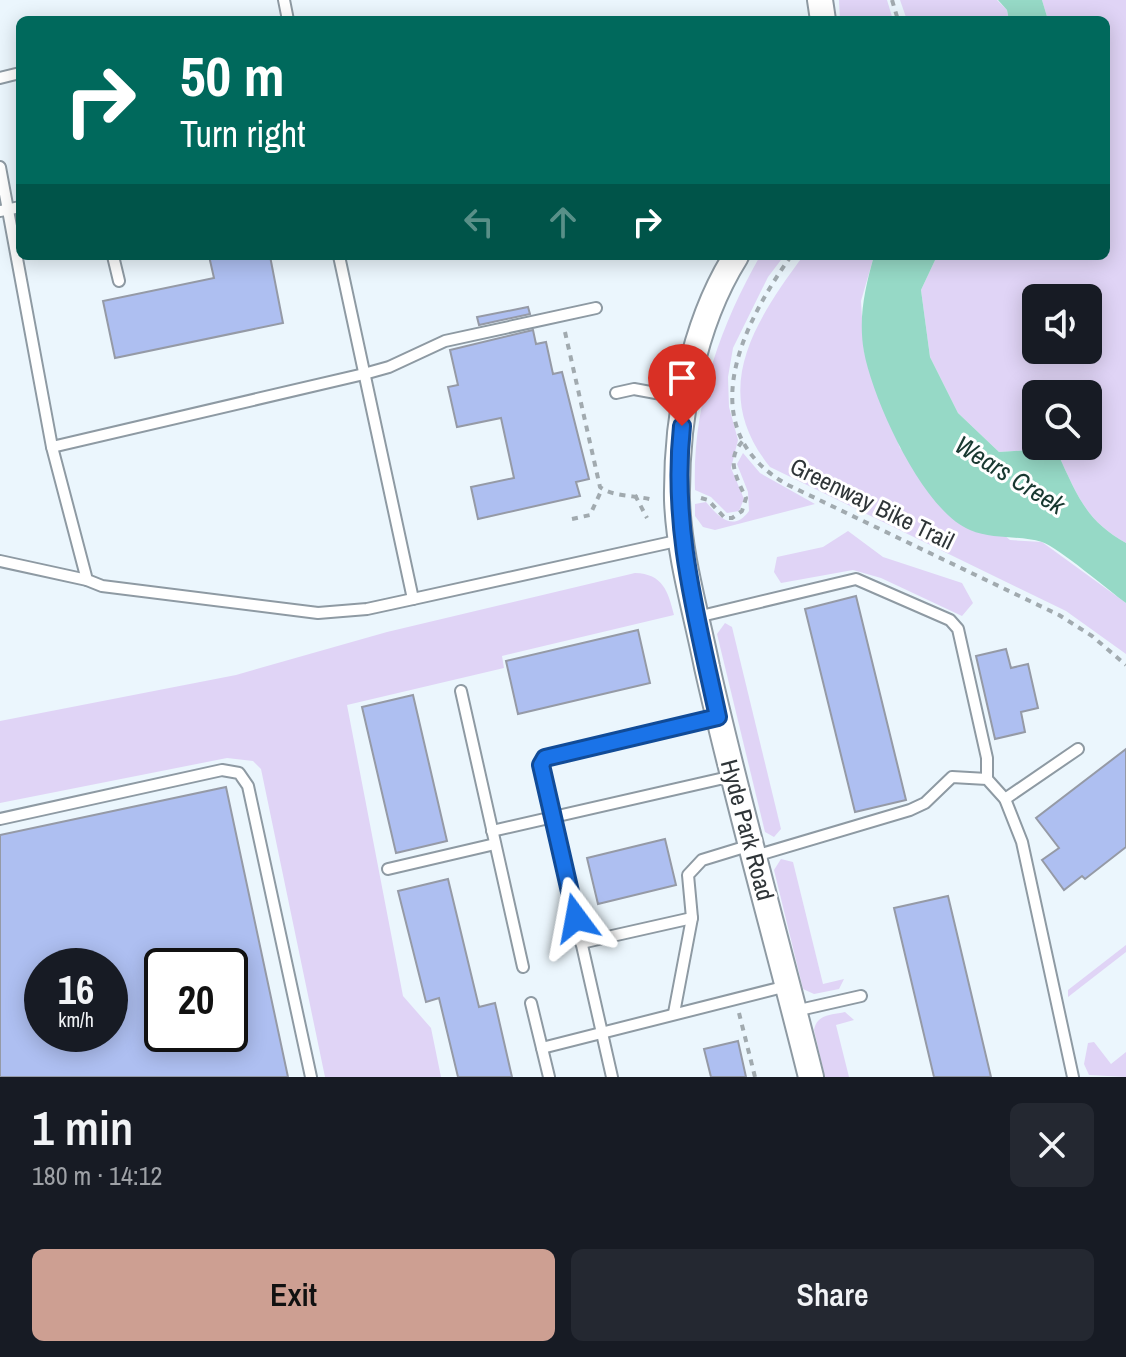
<!DOCTYPE html>
<meta charset="utf-8">
<style>
body{margin:0;font-family:"Archivo Narrow",sans-serif;background:#242831;color:#f1f3f6;height:100vh;display:flex;flex-direction:column;font-size:30px;white-space:nowrap}
*{box-sizing:border-box;margin:0}
p{font-size:26px;color:#9ea1a6}
.icon{flex:none;width:44px;height:44px;fill:none;stroke:currentColor;stroke-width:2;stroke-linecap:round;stroke-linejoin:round}
.map{position:relative;height:1077px;overflow:hidden}
.drawer{display:flex;flex-direction:column;background:#171b24;flex:1}
.drawer>*{flex:none}
.hud{position:absolute;left:16px;top:16px;width:1094px;height:244px;border-radius:12px;box-shadow:0 4px 20px #0003;background:#00695c;color:#fff;overflow:hidden}
.fabs{position:absolute;left:1022px;top:284px;display:grid;gap:16px}
.fabs a{display:grid;place-items:center;width:80px;height:80px;border-radius:12px;background:#171b24;box-shadow:0 4px 20px #0003;font-size:40px}
.speed{position:absolute;left:24px;top:948px;display:flex;gap:16px;font-size:40px;font-weight:700;text-align:center}
.speed>*{display:grid;place-content:center;width:104px;height:104px;border-radius:50%;background:#171b24;box-shadow:0 4px 20px #0003;line-height:1}
.speed small{font-size:20px;font-weight:400}
.speed .limit{border:4px solid #111;border-radius:12px;background:#fff;color:#111}
.pin{position:absolute;display:grid;place-items:center;width:68px;height:68px;color:#fff;margin:-82px -34px;border-radius:50% 50% 50% 0;rotate:-45deg;box-shadow:0 0 8px #0007}
.pin .icon{rotate:45deg}
.me{position:absolute;width:88px;margin:-44px;rotate:347deg;stroke-linejoin:round;filter:drop-shadow(0 0 6px #0008)}
.turn{display:flex;align-items:center;gap:28px;height:168px;padding:0 32px;font-size:36px}
.turn .icon{width:104px;height:104px;stroke-width:2.5}
.turn b{display:block;font-size:56px;line-height:68px}
.lanes{display:flex;align-items:center;height:76px;padding:0 32px;background:#0003;justify-content:center;gap:40px;direction:ltr}
.lanes .off{opacity:.35}
.round{display:grid;place-items:center;flex:none;width:84px;height:84px;border-radius:12px;background:#242831}
.head{display:flex;align-items:center;justify-content:space-between;height:136px;padding:0 32px}
h1{font-size:48px;font-weight:600;line-height:60px}
.cta{display:flex;gap:16px;margin-top:auto;padding:16px 32px}
.cta a{flex:1;height:92px;border-radius:12px;background:#cd9f92;color:#111;font-size:32px;font-weight:600;line-height:92px;text-align:center}
.cta a+a{background:#242831;color:#f1f3f6}
.map>svg:first-child{display:block}
</style>
<div class="map">
<svg width="1126" height="1077" viewBox="0 0 1126 1077">
<rect width="100%" height="100%" fill="#ebf6fd"/>
<g fill="#e0d4f6" fill-rule="evenodd">
<path d="M839,0H887L893,20H840Z"/>
<path d="M900,0H997L1007,10L1009,20H907Z"/>
<path d="M1042,0H1126V543C1086,521 1077,495 1058,454L1030,450L999,452L958,413L930,357L921,290L937,256H1106V20H1048ZM1036,298H1088V350H1036ZM1036,394H1088V446H1036Z"/>
<path d="M760,256H784L768,277L733,348L728,377L729,407L738,440L731,468L744,499L739,511L727,513L711,497L695,490C692,406 719,328 760,256Z"/>
<path d="M803,256H874L861,301L864,352L900,448L1010,540L1042,542L1126,603V654L1066,611L770,467C709,391 753,324 803,256Z"/>
<path d="M743,453L760,473L815,504L715,530L703,527L695,516V504L706,502C718,516 733,533 749,511L748,492L737,464Z"/>
<path d="M848,531L883,557L962,583L973,603L962,616L881,578L853,570L781,583L774,572L777,557L823,547Z"/>
<path d="M635,573C663,574 668,591 674,615L502,656L504,668L347,705L403,996L431,1028L441,1077H325L261,769L253,761L227,758L0,803V721L236,675L387,632Z"/>
<path d="M725,623L732,627L781,829L774,837L765,832L717,634Z"/>
<path d="M781,859L793,862L823,984L844,979L839,989L814,994L803,989L774,870Z"/>
<path d="M1126,945V952L1068,997V990Z"/>
<path d="M845,1012L854,1020L836,1025L849,1077H825L814,1030C817,1014 831,1015 845,1012Z"/>
<path d="M1094,1042L1111,1064L1126,1052V1077L1089,1075L1084,1064L1088,1043Z"/>
</g>
<g fill="#96d9c6">
<path d="M998,0H1042L1048,20H1009L1007,10Z"/>
<path d="M874,256H937L921,290L930,357L958,413L999,452L1030,450L1058,454C1077,495 1086,521 1126,543V603C1108,590 1059,548 1042,542C1020,535 993,540 970,530C923,511 873,400 864,352C858,318 865,288 874,256Z"/>
</g>
<g fill="#aebff1" stroke="#959aa6" stroke-width="2" fill-rule="evenodd">
<path d="M209,256H270L283,323L115,358L103,301L214,278Z"/>
<path d="M528,307L530,314L479,325L477,317Z"/>
<path d="M533,330L536,344L546,342L553,374L562,372L589,479L576,482L580,496L478,519L471,487L514,478L501,418L457,427L448,387L458,385L450,350Z"/>
<path d="M856,596L906,800L855,812L805,609Z"/>
<path d="M638,630L650,683L518,714L506,661Z"/>
<path d="M1006,649L1011,668L1028,664L1038,708L1021,712L1025,732L995,739L976,656Z"/>
<path d="M413,695L447,841L396,853L362,707Z"/>
<path d="M1126,749V847L1085,879L1082,876L1064,890L1042,860L1059,848L1036,818Z"/>
<path d="M226,787L288,1077H0V835ZM42,966H110V1034H42ZM162,966H230V1034H162Z"/>
<path d="M665,839L676,885L598,904L587,858Z"/>
<path d="M448,879L479,1007L495,1003L512,1077H458L439,998L426,1002L398,891Z"/>
<path d="M948,896L991,1077H934L894,908Z"/>
<path d="M738,1041L746,1077H711L704,1049Z"/>
</g>
<g fill="none" stroke-linecap="round" stroke-linejoin="round">
<defs>
<g id="service">
<path d="M284,0L288,20"/>
<path d="M0,78L20,73"/>
<path d="M0,167L52,447L364,374L389,367L445,341L596,308"/>
<path d="M0,211L20,207"/>
<path d="M113,256L119,281"/>
<path d="M339,256L413,599L681,540"/>
<path d="M616,393L634,389L683,398"/>
<path d="M52,447L87,580L102,586L318,613L367,609L413,599"/>
<path d="M0,561L87,580"/>
<path d="M697,617L856,579L950,620L958,629L987,758V779"/>
<path d="M461,691L523,967"/>
<path d="M1005,799L1078,749"/>
<path d="M0,819L222,770L239,773L248,786L311,1077"/>
<path d="M492,831L733,776"/>
<path d="M755,856L910,810L925,803L952,777L987,779L1005,799L1022,842L1073,1077"/>
<path d="M388,869L495,844"/>
<path d="M581,943L692,918"/>
<path d="M531,1003L549,1077"/>
<path d="M795,1011L861,996"/>
<path d="M674,1013L692,918L688,875L702,860L751,845"/>
<path d="M542,1048L787,986"/>
<path d="M612,1077L541,765L545,758L718,717"/>
</g>
<g id="tertiary">
<path d="M820,0L823,20"/>
<path d="M736,256C692,326 676,419 677,500C679,556 696,612 707,667C738,805 777,940 811,1077"/>
</g>
</defs>
<use href="#service" stroke="#8e9aa3" stroke-width="14"/>
<use href="#tertiary" stroke="#8e9aa3" stroke-width="28"/>
<g stroke="#a1aaaf" stroke-width="4" stroke-dasharray="6 6" stroke-linecap="butt">
<path d="M892,0L898,20"/>
<path d="M791,256C741,326 690,430 788,485L1059,615L1092,636L1126,665"/>
<path d="M565,332L600,487C612,497 636,495 653,500"/>
<path d="M635,495L647,518"/>
<path d="M701,498L708,500L725,518H732L742,511L746,498C737,479 725,459 743,441"/>
<path d="M572,519L590,515L602,489"/>
<path d="M739,1013L755,1077"/>
</g>
<use href="#service" stroke="#fff" stroke-width="10"/>
<use href="#tertiary" stroke="#fff" stroke-width="24"/>
</g>
<g fill="none" stroke-linecap="round" stroke-linejoin="round">
<defs>
<path id="route" d="M576,918L541,765L545,758L718,717C697,618 671,529 682,426"/>
</defs>
<use href="#route" stroke="#114b97" stroke-width="20"/>
<use href="#route" stroke="#1a73e8" stroke-width="14"/>
</g>
<g text-anchor="middle" stroke-width="6" stroke-linejoin="round" paint-order="stroke">
<g font-size="24" fill="#2f3538" stroke="#fff">
<text transform="translate(872 504) rotate(26)" y="8">Greenway Bike Trail</text>
<text transform="translate(747 830) rotate(75)" y="8">Hyde Park Road</text>
</g>
<g font-size="26" font-style="italic" fill="#183830" stroke="#fff">
<text transform="translate(1010 475) rotate(32)" y="9">Wears Creek</text>
</g>
</g>
</svg>
<div class="fabs">
<a><svg class="icon" aria-label="sound" viewBox="0 0 24 24"><path d="M4 9h4l5-4v14l-5-4H4zM17 9q2 3 0 6"/></svg></a>
<a><svg class="icon" aria-label="search" viewBox="0 0 24 24"><circle cx="10" cy="10" r="6"/><path d="M15 15l6 6"/></svg></a>
</div>
<div class="speed"><div>16<small>km/h</small></div><div class="limit">20</div></div>
<div class="pin" style="left:682px;top:426px;background:#d93025"><svg class="icon" aria-label="arrive" viewBox="0 0 24 24"><path d="M6 21V4h12l-3 4 3 4H6"/></svg></div>
<svg class="me" style="left:576px;top:918px" viewBox="-20 -20 40 40"><path d="M0-17L14 15 0 8-14 15z" fill="#1a73e8" stroke="#fff" stroke-width="4"/></svg>
<div class="hud">
<div class="turn"><svg class="icon" aria-label="right" viewBox="0 0 24 24"><path d="M7 20v-9h11M14 6l5 5-5 5"/></svg><div><b>50 m</b>Turn right</div></div>
<div class="lanes"><svg class="icon off" aria-label="left" viewBox="0 0 24 24"><path d="M17 20v-9H6M10 6l-5 5 5 5"/></svg><svg class="icon off" aria-label="ahead" viewBox="0 0 24 24"><path d="M12 20V5M6 11l6-6 6 6"/></svg><svg class="icon" aria-label="right" viewBox="0 0 24 24"><path d="M7 20v-9h11M14 6l5 5-5 5"/></svg></div>
</div>
</div>
<section class="drawer">
<div class="head"><div><h1>1 min</h1><p>180 m · 14:12</p></div><a class="round"><svg class="icon" aria-label="close" viewBox="0 0 24 24"><path d="M6 6l12 12M18 6L6 18"/></svg></a></div>
<div class="cta"><a>Exit</a><a>Share</a></div>
</section>
